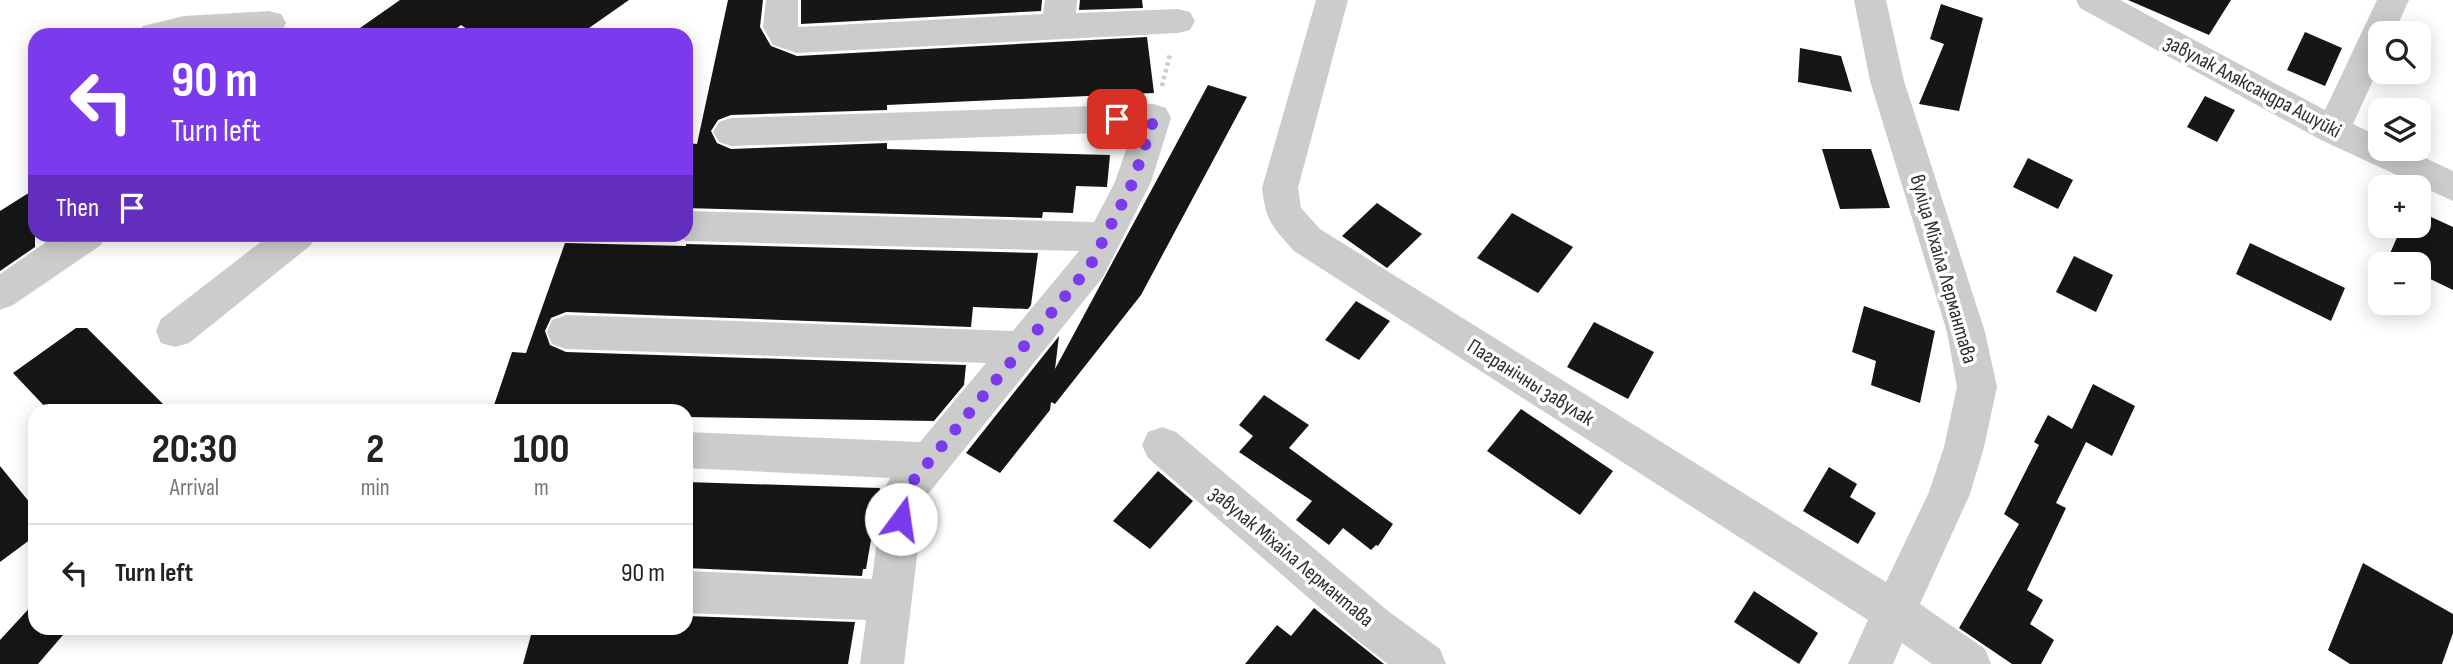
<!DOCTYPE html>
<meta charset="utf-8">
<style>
body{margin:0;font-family:"Sofia Sans Condensed",sans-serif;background:#f2f2f2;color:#222;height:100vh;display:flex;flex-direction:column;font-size:26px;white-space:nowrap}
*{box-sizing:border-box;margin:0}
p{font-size:23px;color:#767676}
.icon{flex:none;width:38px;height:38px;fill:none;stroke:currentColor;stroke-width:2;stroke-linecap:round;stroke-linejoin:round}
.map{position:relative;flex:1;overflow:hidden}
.panel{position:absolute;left:28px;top:404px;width:665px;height:231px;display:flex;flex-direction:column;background:#fff;border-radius:21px;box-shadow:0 4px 18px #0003}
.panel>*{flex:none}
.hud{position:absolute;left:28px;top:28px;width:665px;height:214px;border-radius:21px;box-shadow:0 4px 18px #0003;background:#7c3aed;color:#fff;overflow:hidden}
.fabs{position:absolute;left:2368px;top:21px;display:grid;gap:14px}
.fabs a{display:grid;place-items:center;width:63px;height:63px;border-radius:14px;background:#fff;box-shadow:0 4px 18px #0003;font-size:35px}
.pin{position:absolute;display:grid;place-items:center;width:60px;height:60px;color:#fff;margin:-30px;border-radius:14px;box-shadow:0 4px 10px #0006}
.me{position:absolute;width:77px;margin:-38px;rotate:14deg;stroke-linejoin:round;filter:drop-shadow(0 0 5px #0008)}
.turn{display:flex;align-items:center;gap:24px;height:147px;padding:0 28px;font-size:32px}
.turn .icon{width:91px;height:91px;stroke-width:2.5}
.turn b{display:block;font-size:49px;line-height:60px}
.then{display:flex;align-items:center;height:66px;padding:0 28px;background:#0003;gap:14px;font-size:26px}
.eta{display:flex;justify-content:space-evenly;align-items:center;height:119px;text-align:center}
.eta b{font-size:42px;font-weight:700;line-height:49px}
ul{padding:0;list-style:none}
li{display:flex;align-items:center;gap:21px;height:98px;padding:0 28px;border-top:2px solid #e0e0e0}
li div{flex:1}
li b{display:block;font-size:26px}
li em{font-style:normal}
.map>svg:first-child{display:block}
</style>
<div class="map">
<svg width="2453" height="664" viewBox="0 0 2453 664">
<rect width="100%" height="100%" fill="#fff"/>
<g fill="#161616">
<path d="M400,0H629L579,35H476L461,25L448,35H350Z"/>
<path d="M728,0H763L760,27L771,46L797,56L1147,37L1154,93L887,105V110L731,115L718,120L711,131L717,143L731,149L887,143V149L1110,155L1107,187L1076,186L1073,213L1043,212L1042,218L686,208V143L697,144Z"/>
<path d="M801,0H1042L1041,11L801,24Z"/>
<path d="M1080,0H1142L1143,8L1079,10Z"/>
<path d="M2128,0H2231L2209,35Z"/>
<path d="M1941,4L1983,18L1959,111L1919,104L1944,44L1930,39Z"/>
<path d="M2305,32L2342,48L2325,86L2287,70Z"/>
<path d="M1800,48L1841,56L1852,92L1798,82Z"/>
<path d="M1208,85L1247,97L1141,295L1055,404L1051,402L1050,410L1000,473L966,453L1059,336L1055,369Z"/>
<path d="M2205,96L2235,110L2217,142L2187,127Z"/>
<path d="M1822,149H1871L1890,208L1840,209Z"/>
<path d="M2028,158L2073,180L2058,209L2013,187Z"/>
<path d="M35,189V247L0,271V211Z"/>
<path d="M1377,203L1422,234L1387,268L1342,236Z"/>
<path d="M2418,211L2453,227V290L2418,273V264H2401L2388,258L2402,226H2418Z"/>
<path d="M1512,213L1573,247L1538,293L1477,258Z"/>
<path d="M565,243L686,246V244L1038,253L1031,305L1028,309L973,307L971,327L566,312L551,318L545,331L550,345L566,352L966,365L964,385L934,421L686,417V411H492L512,352L526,353Z"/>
<path d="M2250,243L2345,288L2331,321L2236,274Z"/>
<path d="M2074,256L2113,275L2096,312L2056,292Z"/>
<path d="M1356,301L1390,321L1359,360L1325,340Z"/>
<path d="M1864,306L1935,331L1920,403L1871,385L1876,361L1852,352Z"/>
<path d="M1594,322L1654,352L1628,399L1567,367Z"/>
<path d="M76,328H87L170,411H49L13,373Z"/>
<path d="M2093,384L2135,406L2112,456L2086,442L2056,503L2066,508L2027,590L2043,600L2030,624L2054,640L2041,664H2012L1959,628L2019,524L2004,514L2039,445L2034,442L2048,415L2072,429Z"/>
<path d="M1264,395L1309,425L1289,448L1393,524L1378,546L1376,545L1371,550L1343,528L1329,545L1296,520L1312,501L1239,452L1253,436L1239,425Z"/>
<path d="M1521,409L1613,471L1580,515L1487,451Z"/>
<path d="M0,466L35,509V536L0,562Z"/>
<path d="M1829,467L1857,484L1850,497L1876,513L1858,544L1803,511Z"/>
<path d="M1158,471L1193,501L1150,549L1113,521Z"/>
<path d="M686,482L880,488L866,569H863L862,576L686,568Z"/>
<path d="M2363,563L2453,614V633L2442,664H2350L2328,650Z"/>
<path d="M1754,591L1818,633L1799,664L1734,622Z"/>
<path d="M35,602V628H69L38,664H0V640Z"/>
<path d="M1314,608L1384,664H1245L1277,625L1291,636Z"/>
<path d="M686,616L855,622L848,664H523L533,628H686Z"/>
</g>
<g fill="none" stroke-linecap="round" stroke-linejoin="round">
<path stroke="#ccc" stroke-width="4.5" stroke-dasharray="3.5 3.5" stroke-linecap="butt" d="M1162,86L1170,54"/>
<g fill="#ccc" fill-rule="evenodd">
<path d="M766,0H798V27L1043,14L1045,0H1077L1076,13L1178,9L1190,12L1195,21L1190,30L1178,33L797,53L773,45L763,27Z"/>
<path d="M1316,0H1348L1298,188L1301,208L1320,229L1886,582L1929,492L1944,447L1957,387L1947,332L1870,81L1854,0H1886L1904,81L1985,332L1997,387L1984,447L1970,494L1920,604L1985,649L1991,664H1932L1902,643L1893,664H1848L1868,620L1294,251C1272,226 1266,222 1262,188Z"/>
<path d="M2076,0H2120L2325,110L2377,0H2409L2394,33H2380V65L2353,124L2380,137V149H2406L2453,171V201L2321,140L2080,8Z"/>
<path d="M269,11L281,14L286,23L281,32L270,35H138L143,26L184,16Z"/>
<path d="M1154,104L1166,108L1171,118L1151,182L1103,277L924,499L904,664H860L866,620L686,613V571L872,579L883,492L890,478L686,468V432L920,442L986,363L566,349L552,344L547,332L552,320L566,315L1013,331L1079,251L686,241L672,234H686V211L1094,222L1115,182L1132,132L731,146L719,142L713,132L719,122L731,118Z"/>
<path d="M58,234H106L101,245L13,305L0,310V274Z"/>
<path d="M271,234H316L311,245L189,343L175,347L161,343L156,331L161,319Z"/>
<path d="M1162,427L1176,432L1388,611L1440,649L1446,664H1388L1358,641L1148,458L1142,445L1148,432Z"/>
</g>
</g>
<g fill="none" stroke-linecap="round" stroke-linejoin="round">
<path stroke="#7c3aed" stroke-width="12" stroke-dasharray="0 21.6" d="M901,519L904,492L1090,266L1133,182L1154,118L1117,119"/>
</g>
<g text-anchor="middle" stroke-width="7" stroke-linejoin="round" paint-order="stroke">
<g font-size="21" fill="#2f2f2f" stroke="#fff">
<text transform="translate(2253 86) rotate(28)" y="7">завулак Аляксандра Ашуйкі</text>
<text transform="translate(1944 269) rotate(74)" y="7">вуліца Міхаіла Лермантава</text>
<text transform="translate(1531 382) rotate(32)" y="7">Пагранічны завулак</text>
<text transform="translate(1292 556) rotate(40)" y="7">завулак Міхаіла Лермантава</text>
</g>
</g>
</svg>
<div class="fabs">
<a><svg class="icon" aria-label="search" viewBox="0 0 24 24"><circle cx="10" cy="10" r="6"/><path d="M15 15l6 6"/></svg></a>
<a><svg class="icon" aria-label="layers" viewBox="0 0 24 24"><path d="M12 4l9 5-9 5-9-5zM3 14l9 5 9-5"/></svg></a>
<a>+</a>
<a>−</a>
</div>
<div class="pin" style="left:1117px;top:119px;background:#d93025"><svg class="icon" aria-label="arrive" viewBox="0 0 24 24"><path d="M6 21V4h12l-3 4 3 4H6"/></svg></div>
<svg class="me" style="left:901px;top:519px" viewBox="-20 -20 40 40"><circle r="19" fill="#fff"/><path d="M0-13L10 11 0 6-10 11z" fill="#7c3aed"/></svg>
<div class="hud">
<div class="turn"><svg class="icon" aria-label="left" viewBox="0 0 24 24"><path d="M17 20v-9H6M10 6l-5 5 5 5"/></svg><div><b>90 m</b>Turn left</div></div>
<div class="then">Then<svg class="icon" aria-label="arrive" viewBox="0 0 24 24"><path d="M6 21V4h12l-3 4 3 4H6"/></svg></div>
</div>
<section class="panel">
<div class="eta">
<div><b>20:30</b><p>Arrival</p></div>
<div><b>2</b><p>min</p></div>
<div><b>100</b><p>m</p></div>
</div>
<ul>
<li><svg class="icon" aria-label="left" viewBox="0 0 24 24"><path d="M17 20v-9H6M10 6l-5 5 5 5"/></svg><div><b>Turn left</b></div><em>90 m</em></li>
</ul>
</section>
</div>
